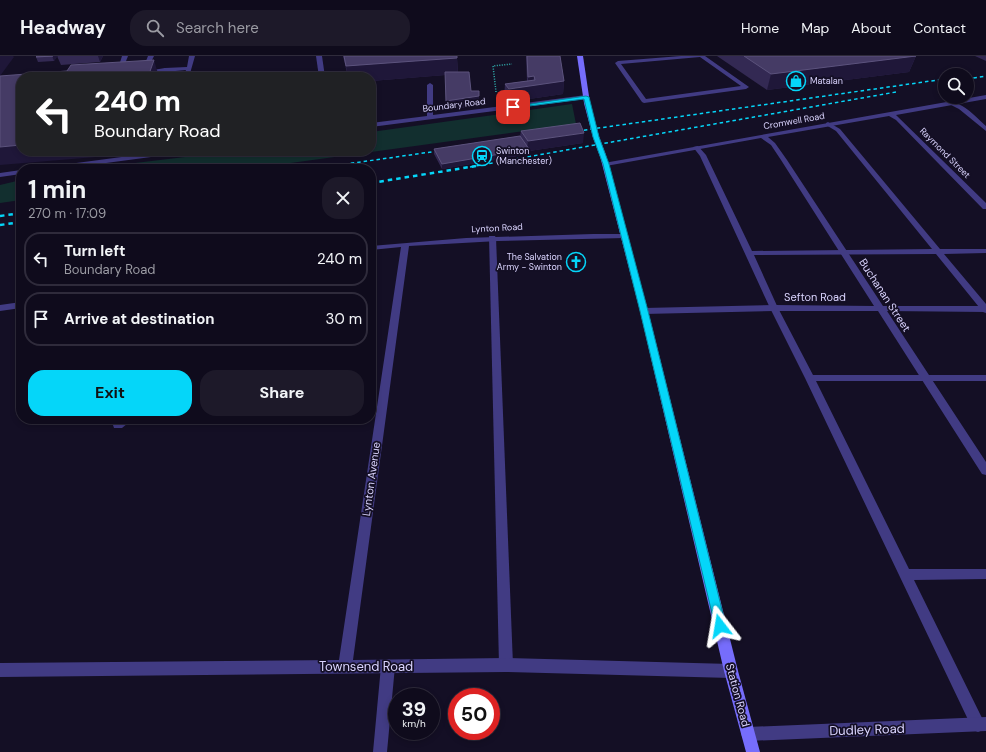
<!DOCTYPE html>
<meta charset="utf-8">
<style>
body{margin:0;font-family:"DM Sans",sans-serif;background:#1d1929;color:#f1f3f6;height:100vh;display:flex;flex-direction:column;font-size:15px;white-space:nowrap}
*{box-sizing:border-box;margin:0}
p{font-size:13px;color:#9b9ba3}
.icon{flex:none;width:22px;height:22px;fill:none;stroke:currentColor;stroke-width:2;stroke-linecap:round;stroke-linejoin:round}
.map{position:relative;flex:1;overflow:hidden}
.details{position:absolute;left:16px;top:108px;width:360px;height:260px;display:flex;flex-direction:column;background:#0f0b1c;border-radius:16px;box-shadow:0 2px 6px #0003,0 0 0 1px #2f2b3b}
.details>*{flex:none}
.top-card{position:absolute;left:16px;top:16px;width:360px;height:84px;border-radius:16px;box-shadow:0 2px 6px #0003,0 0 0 1px #2f2b3b;background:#202124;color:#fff;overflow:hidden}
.buttons{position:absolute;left:938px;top:12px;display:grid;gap:8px}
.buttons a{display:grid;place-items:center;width:36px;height:36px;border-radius:50%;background:#0f0b1c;box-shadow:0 2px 6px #0003,0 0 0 1px #2f2b3b;font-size:20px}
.speed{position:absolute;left:388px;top:632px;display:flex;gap:8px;font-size:20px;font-weight:700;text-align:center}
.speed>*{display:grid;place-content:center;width:52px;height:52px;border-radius:50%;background:#0f0b1c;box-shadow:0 2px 6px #0003,0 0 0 1px #2f2b3b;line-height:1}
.speed small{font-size:10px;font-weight:400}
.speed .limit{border:6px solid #d22;background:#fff;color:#111}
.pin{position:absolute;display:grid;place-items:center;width:34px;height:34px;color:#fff;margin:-17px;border-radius:8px;box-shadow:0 2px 6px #0006}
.me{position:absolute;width:44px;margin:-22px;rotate:346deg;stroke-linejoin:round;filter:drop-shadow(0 0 3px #0008)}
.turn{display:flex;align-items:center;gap:14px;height:84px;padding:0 12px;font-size:18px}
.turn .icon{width:52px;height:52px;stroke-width:2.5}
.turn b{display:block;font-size:28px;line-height:34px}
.round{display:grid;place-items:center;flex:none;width:42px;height:42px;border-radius:16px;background:#1d1929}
.headline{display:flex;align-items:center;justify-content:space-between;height:68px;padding:0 12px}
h1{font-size:24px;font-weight:700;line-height:30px}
.primary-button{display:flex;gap:8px;margin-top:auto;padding:8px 12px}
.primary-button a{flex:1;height:46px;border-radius:16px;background:#05d6f9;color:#111;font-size:16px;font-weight:700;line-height:46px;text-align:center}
.primary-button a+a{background:#1d1929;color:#f1f3f6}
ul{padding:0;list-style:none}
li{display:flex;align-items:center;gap:12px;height:54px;margin:0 8px 6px;padding:0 4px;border:2px solid #2f2b3b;border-radius:16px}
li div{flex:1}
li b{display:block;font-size:15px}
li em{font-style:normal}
header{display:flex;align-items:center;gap:24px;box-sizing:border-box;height:56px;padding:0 20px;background:#0f0b1c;border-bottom:1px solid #2f2b3b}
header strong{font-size:19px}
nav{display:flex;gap:22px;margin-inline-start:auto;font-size:14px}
.search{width:280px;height:36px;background:#1d1929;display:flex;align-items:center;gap:10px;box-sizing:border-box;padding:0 14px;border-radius:16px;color:#9b9ba3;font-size:15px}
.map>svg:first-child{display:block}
</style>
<header>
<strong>Headway</strong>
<div class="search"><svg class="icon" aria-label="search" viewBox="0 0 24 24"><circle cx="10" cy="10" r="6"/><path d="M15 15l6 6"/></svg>Search here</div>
<nav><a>Home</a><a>Map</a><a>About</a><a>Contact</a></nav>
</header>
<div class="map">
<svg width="986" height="696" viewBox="0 0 986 696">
<rect width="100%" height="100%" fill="#140f25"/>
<g fill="#122f2f">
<path d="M572,48L576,68L246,113H85L235,95H371V76Z"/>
<path d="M21,124V144L0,147V129Z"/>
</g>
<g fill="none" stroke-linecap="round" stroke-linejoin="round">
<path stroke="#31b5b3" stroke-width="1.5" stroke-dasharray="1 1.5" stroke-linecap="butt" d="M496,36L493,10L512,8"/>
<g fill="#413b83" fill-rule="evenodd">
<path d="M148,0H154L151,6L149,7L146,5Z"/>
<path d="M189,0H195L189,21H183L186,14L165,16L162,14L165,12L187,11Z"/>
<path d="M316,0H322L325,21H319Z"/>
<path d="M681,0H705L749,31L746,33L644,47L642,46L615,7L618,5ZM700,1L741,30L646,43L621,8Z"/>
<path d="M949,46C962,45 977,62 986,70V75L959,53L949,48Z"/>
<path d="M828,66L840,73L940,193H986V197L944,198L986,248V257L983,256L936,198L754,199L778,252L813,319H986V325H816L909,513H986V523L914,524L983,664L985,669L983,674L978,676L973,674L805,322L770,252L700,100L693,91L698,90L706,99L752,195L932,193L836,75L826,69V67Z"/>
<path d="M489,180H495L496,182L513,609L511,614L506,616L501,614L499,609Z"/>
<path d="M388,603L393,605L395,610L387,696H373L381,610L383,605Z"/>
</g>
<g fill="#413b83" fill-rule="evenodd">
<path d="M122,0H128L121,18L116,19Z"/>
<path d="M165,12L167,13V15L144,18L141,16Z"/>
<path d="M430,27L433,29V59L586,39L589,41L586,43L371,71V67L427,60V29Z"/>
<path d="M986,39V43L896,59L986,147V153H983L896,64L889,60L768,81L775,87L787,104L883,250H986V256L887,255L986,406V419L982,418L878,255H774L644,258L640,255L644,252L774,249L874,250L781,104L771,89L761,82L606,110L604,109V107Z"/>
<path d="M167,95H184L181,97L61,113H43L46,111Z"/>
<path d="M21,114V118L0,121V117Z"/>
<path d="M593,178H625L629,180L625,182L498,185L409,190L353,604L506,602L731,608L736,610L738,615L736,620L731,622L506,616L0,621V607L339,604L401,191L371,194V190L466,182Z"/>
<path d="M21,246V252L0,255V249Z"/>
<path d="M120,363H133L122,372H114L113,369Z"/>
<path d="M986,661V675L748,685L743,683L741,678L743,673L748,671Z"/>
</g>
<g fill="#766dfc" fill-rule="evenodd">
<path d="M577,0H583L590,47L587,49L584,47Z"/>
<path d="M603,98L606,100L648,255L738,615L760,696H746L724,615L640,255L600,100Z"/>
</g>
<g stroke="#05d6f9" stroke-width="1.5" stroke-dasharray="3.5 3" stroke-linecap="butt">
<path d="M967,23L986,20"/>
<path d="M571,76L945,23"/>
<path d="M325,111L445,94"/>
<path d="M470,111L896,36"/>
</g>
<g stroke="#05d6f9" stroke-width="2.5" stroke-dasharray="4.5 4" stroke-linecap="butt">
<path d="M314,113L332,110"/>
<path d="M371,127L476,110"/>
<path d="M0,160L21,157"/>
<path d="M0,169L21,166"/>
</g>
<path stroke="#766dfc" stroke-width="6" d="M587,47L596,81L603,100"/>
</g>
<g fill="#332953">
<path d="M37,0H103L100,6L61,9L57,0L54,5L38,6L36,1Z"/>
<path d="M343,0H457V2L458,16L479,50L446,54L445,19L371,25V21H348Z"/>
<path d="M526,0H560L564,25L563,38L509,46L504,42L505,28L527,25Z"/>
<path d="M717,0H916L909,16L767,34Z"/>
<path d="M975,0H986V5Z"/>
<path d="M521,75L583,87L529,95V98L442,113L434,98V93L520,80Z"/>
</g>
<g fill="#1f1739">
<path d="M0,0H13L14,1L0,20Z"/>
<path d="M52,0H58L54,5Z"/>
<path d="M98,0H103L100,6Z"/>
<path d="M916,0L909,16L767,34L771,18Z"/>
<path d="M457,2L458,18L371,25V21H348L346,10Z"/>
<path d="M154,4L159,21H148Z"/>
<path d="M534,20L533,29L564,25L563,38L509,46V33L528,30V21Z"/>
<path d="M479,40V50L446,54V45Z"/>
<path d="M584,77L583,87L529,95V98L442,113V108L527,93L528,85Z"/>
<path d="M21,89V95H112L108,100L0,109V91Z"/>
</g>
<g fill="#453b65" stroke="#5c537d">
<path d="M37,0H53L36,1Z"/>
<path d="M344,0H457V2L346,10Z"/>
<path d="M527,0H560L564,25L509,33L505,28L535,24L534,20L528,21Z"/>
<path d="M744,0H916L771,18Z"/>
<path d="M154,4L148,21H21V89L0,91V20L67,15L71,9Z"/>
<path d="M445,16H469L471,35H479V40L446,45Z"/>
<path d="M580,67L584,77L528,85L521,75Z"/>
<path d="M520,80L529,93L442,108L434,93Z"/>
</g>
<path fill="#05d6f9" stroke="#038ba2" d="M586,40L589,41L599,81L609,108L648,255L726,570L725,574L720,576L716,574L715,570L640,255L603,108L593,81L584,43L513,52L510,51Z"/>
<defs>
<symbol id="shop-ring" viewBox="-11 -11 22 22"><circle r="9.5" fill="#140f25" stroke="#05d6f9" stroke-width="1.5"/><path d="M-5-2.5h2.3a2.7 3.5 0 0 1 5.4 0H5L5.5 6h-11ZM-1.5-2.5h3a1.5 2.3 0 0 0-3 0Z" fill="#05d6f9"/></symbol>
<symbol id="station-ring" viewBox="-11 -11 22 22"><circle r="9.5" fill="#140f25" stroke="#05d6f9" stroke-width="1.5"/><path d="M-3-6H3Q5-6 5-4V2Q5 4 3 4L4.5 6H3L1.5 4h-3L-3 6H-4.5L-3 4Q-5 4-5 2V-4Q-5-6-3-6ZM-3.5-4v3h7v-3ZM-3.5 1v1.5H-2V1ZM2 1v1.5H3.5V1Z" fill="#05d6f9"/></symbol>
<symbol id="church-ring" viewBox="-11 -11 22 22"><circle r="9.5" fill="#140f25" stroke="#05d6f9" stroke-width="1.5"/><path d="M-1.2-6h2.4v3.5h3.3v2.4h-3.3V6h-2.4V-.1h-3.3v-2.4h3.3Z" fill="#05d6f9"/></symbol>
</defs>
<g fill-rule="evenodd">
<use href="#shop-ring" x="785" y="14" width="22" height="22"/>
<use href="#station-ring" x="471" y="89" width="22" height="22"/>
<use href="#church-ring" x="565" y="195" width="22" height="22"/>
</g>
<g text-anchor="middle" stroke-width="3.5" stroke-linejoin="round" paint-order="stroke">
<g font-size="9" fill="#dad4fe" stroke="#140f25" text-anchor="start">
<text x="810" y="28">Matalan</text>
<text x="496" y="98">Swinton<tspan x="496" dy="10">(Manchester)</tspan></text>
<text x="562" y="204" text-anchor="end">The Salvation<tspan x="562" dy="10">Army - Swinton</tspan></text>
</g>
<g font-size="9" fill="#dad4fe" stroke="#140f25">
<text transform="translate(454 49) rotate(-7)" y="3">Boundary Road</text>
<text transform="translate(794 65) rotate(-10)" y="3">Cromwell Road</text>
<text transform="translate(945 97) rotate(45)" y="3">Raymond Street</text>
<text transform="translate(497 172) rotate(-3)" y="3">Lynton Road</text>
</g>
<g font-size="11" fill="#dad4fe" stroke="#140f25">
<text transform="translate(885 239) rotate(57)" y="4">Buchanan Street</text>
<text x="815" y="245">Sefton Road</text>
<text transform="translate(371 423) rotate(-82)" y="4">Lynton Avenue</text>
<text transform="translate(738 639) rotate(75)" y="4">Station Road</text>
</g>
<g font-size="13" fill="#dad4fe" stroke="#140f25">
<text x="366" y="615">Townsend Road</text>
<text transform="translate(867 673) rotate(-2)" y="5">Dudley Road</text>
</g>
</g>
</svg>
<div class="buttons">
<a><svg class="icon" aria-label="search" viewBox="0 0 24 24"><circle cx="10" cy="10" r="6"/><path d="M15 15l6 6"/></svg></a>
</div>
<div class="speed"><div>39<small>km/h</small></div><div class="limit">50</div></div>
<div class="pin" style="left:513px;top:51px;background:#d93025"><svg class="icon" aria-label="arrive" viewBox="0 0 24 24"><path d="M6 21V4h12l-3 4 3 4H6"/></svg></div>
<svg class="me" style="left:720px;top:570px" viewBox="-20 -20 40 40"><path d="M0-17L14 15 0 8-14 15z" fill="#05d6f9" stroke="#fff" stroke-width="4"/></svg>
<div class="top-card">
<div class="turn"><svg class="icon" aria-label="left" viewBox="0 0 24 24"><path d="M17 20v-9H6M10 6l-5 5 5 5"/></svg><div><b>240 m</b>Boundary Road</div></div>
</div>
<section class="details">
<div class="headline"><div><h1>1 min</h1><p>270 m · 17:09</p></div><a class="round"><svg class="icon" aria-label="close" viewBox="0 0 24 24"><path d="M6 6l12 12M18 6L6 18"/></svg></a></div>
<ul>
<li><svg class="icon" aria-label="left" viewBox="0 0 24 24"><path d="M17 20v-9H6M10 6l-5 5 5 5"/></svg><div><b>Turn left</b><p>Boundary Road</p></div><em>240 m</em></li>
<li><svg class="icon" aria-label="arrive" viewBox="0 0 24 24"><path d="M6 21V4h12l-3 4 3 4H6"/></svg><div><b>Arrive at destination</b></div><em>30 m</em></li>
</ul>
<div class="primary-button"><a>Exit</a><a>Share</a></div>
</section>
</div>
